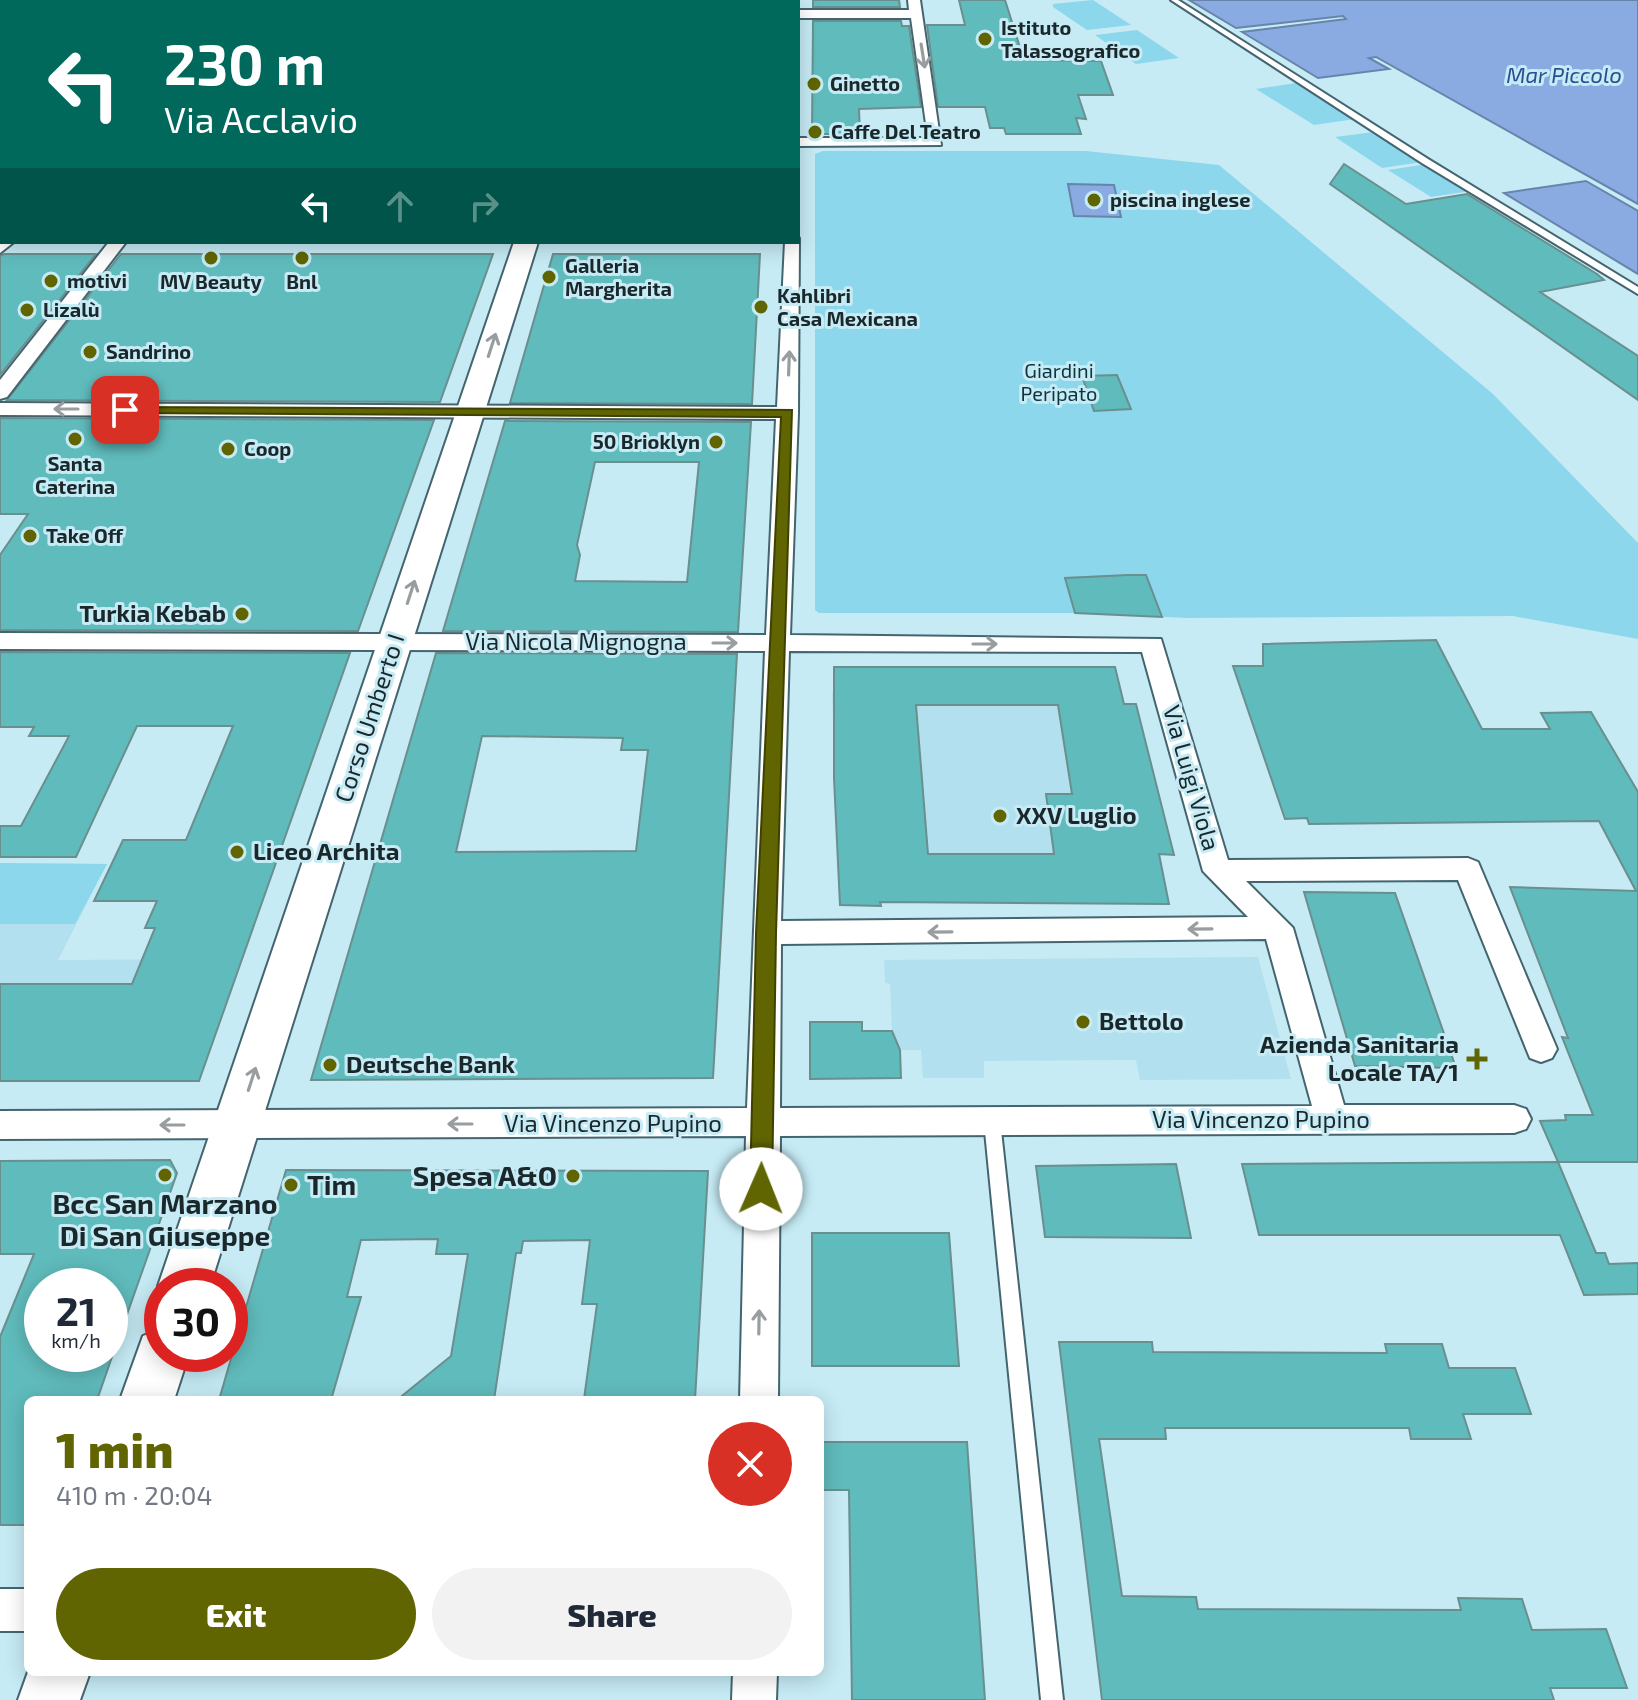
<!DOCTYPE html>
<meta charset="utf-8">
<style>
body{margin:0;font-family:"Exo 2",sans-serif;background:#f2f2f3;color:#1f2937;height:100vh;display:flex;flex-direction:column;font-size:30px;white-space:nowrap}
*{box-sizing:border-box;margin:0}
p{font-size:26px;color:#747a83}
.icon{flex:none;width:44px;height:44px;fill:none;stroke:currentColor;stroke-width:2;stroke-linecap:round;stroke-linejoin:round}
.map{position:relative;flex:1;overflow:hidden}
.panel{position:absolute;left:24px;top:1396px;width:800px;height:280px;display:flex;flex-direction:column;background:#fff;border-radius:12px;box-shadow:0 4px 20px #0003}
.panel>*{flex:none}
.top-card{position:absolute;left:0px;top:0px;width:800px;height:244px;box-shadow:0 4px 20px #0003;background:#00695c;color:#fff;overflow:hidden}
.speed{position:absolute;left:24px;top:1268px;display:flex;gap:16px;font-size:40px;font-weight:700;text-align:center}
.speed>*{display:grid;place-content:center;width:104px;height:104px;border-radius:50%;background:#fff;box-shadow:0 4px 20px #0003;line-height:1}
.speed small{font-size:20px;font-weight:400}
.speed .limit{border:12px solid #d22;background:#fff;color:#111}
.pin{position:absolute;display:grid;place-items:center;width:68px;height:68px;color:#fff;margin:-34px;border-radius:16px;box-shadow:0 4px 12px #0006}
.me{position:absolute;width:88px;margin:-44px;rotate:1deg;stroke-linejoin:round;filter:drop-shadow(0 0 6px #0008)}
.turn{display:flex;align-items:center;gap:28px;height:168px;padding:0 32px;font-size:36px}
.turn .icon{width:104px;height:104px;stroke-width:2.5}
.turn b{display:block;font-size:56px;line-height:68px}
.lanes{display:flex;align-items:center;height:76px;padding:0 32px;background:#0003;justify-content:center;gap:40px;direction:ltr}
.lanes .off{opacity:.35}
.round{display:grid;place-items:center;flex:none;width:84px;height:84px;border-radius:42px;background:#f2f2f3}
.head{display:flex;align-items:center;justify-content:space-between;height:136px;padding:0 32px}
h1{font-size:48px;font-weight:800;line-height:60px;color:#606501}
.button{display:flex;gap:16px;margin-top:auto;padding:16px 32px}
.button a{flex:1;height:92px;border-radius:48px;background:#606501;color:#fff;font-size:32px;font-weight:800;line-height:92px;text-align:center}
.button a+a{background:#f2f2f3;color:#1f2937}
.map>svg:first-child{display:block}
</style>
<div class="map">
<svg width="1638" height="1700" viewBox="0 0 1638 1700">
<rect width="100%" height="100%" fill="#c6ebf5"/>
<g fill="#b3e0ee">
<path d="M1078,667H1115L1124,704H1136L1174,855H1159L1169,904L880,902L881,905H840L832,693Z"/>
<path d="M0,863L107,864L58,960L242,959L199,1081H0Z"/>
<path d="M1258,957L1291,1079L1140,1080L1136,1060L984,1061V1078H923L921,1050H900L892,1031L890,984L885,983L884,960Z"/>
</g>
<g fill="#8dd7ec">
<path d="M1093,0L1131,25L1087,30L1053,7V4Z"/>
<path d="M1137,30L1179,58L1136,64L1095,35Z"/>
<path d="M1296,83L1355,119L1314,125L1256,89Z"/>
<path d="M1374,132L1422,162L1382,168L1335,137Z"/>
<path d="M823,151H1086L1219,165L1493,394L1638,543V639L1513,616L1187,618L1075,613H819L815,610V154Z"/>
<path d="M1427,164L1470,191L1431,197L1388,170Z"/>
<path d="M0,863L107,864L75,924H0Z"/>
</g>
<g fill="#89abe1" stroke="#6884ab" stroke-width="2">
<path d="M1189,0H1638V204L1376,57L1369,58L1389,69L1318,78L1242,32L1346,19L1343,16L1236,28Z"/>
<path d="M1586,181L1638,211V274L1504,193Z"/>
<path d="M1068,184L1114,185L1121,217L1074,216Z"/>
</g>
<g fill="#60bbbc" stroke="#6a8f8f" stroke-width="2" fill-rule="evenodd">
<path d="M813,0H899L900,7H813Z"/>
<path d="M959,0H1005L1024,60L1101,61L1113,95H1078L1086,119L1076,118L1081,134H1006L1004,128H990L985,107H938L927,25H965Z"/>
<path d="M813,21H901L902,26H909L921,107L859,109L860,134H812Z"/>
<path d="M1344,164L1406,204L1467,194L1597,274L1604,280L1540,292L1638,356V400L1330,184Z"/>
<path d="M4,254H96L0,375V256Z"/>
<path d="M121,254H493L440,402L7,400Z"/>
<path d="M553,254H760L752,404L510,403Z"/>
<path d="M1117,375L1131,409L1094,411L1082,376Z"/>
<path d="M0,418L434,420L358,631L0,630V555L28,514H0Z"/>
<path d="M505,421L751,422L738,632L443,631ZM595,462H699L687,582L575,581L580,555L577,545Z"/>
<path d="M1128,575H1146L1162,617L1075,613L1065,578Z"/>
<path d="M1436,640L1482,729H1550L1541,713L1591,712L1638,792V1162H1558L1540,1121L1566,1120L1565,1115H1593L1562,1037L1568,1038L1510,887L1636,891L1599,821L1309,824L1307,818L1285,819L1233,666H1263V644Z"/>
<path d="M0,652L350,653L199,1081H0V984H132L155,928H145L157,901H94L123,840H186L233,726H137L76,857H0V826H21L69,736H29L34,727H0Z"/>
<path d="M436,653L737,654L713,1078L311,1080ZM482,736L623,738L621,750H648L636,851L456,852Z"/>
<path d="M834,667H1115L1124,704H1136L1174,855L1159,854L1169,904L880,902L881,906L840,905L834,778ZM916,705H1058L1072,794H1046L1054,854H928Z"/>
<path d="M1304,892L1395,893L1456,1068L1355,1066Z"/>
<path d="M810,1022H862V1031H892L900,1050L901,1078L810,1079Z"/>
<path d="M170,1160L177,1173L113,1354L110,1353V1286H42V1354H113L97,1400H28V1525H0V1337L34,1254H0V1161Z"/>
<path d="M1558,1162L1596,1253H1605L1609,1264L1638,1263V1294L1584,1295L1560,1235H1259L1242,1164Z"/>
<path d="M1176,1164L1191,1238L1045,1237L1036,1166Z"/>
<path d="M286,1170L708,1171L695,1400L584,1399L597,1304H582L590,1240L523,1241L521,1253H516L494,1400H397L451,1356L468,1254H436L438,1239L361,1240L347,1297H361L331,1400H219Z"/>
<path d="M812,1233H949L959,1366H812Z"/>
<path d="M1059,1342H1152L1153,1352L1387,1353L1385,1344H1442L1449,1368H1515L1531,1414H1463L1471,1439H1411L1409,1428H1165L1166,1439H1099L1122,1596L1196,1597L1198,1609L1461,1610L1458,1598L1522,1599L1532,1630L1606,1629L1627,1688H1550L1554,1700H1102Z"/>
<path d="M820,1442H967L985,1700H852L849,1490H820Z"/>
</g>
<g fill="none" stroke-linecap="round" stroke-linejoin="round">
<defs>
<g id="lane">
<path d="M1171,0H1178L1428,159L1638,287V294L1422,163Z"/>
<path d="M992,1114L998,1116L1000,1121L1063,1700H1041L984,1121L986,1116Z"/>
</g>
<g id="street">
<path d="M10,0H23L9,2Z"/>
<path d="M301,0H314L300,2Z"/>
<path d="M908,0H920L941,145L798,146V138H928L911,18H798V10H909Z"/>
<rect x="0" y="84" width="2" height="8"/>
<rect x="0" y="138" width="2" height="8"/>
<path d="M0,238L2,242H14L0,253Z"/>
<path d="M799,238L798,413L790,635L1161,639L1228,860L1468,858L1478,862L1557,1049L1552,1058L1541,1062L1530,1058L1458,880L1246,881L1293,928L1344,1105H1514L1526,1109L1531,1119L1526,1129L1514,1133L780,1136L778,1400H740L746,1136L0,1139V1111L747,1108L765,651L0,649V633L766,635L776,419L0,415V403L777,407L785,242H798ZM789,651L1142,652L1203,871L1248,917L781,921ZM1266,939L1312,1106L780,1108L781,944Z"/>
<path d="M109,242H126L7,397L0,399V380Z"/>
<rect x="0" y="1589" width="28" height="42"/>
<path d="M733,1672H777L776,1700H732Z"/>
</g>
<g id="secondary">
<path d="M597,0H615L596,2Z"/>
<path d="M514,242H538L210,1286H162V1295L158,1286Z"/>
<path d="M162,1328V1354H189L174,1400H120L143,1336Z"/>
<path d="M28,1672H90L80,1700H18Z"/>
</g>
</defs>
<use href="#lane" stroke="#44656f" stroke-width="4"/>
<use href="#street" stroke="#44656f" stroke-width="4"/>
<use href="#secondary" stroke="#44656f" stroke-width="4"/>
<use href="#lane" fill="#fff" fill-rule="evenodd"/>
<use href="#street" fill="#fff" fill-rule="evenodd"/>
<use href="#secondary" fill="#fff" fill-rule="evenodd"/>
</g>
<defs><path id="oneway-shaft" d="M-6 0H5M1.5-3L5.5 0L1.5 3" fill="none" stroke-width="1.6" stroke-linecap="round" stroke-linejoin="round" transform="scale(2)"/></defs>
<g stroke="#989ea0">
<use href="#oneway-shaft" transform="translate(923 56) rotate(81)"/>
<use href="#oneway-shaft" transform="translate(492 345) rotate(-72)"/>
<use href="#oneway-shaft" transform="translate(789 363) rotate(-88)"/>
<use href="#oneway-shaft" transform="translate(66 409) rotate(-180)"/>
<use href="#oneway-shaft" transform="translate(411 592) rotate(-72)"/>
<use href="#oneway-shaft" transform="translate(725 643)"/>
<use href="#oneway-shaft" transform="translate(985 644)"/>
<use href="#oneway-shaft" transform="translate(1200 929) rotate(179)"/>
<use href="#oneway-shaft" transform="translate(940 932) rotate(179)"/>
<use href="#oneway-shaft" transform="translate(252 1079) rotate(-72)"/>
<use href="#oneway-shaft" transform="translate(460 1124) rotate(180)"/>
<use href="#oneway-shaft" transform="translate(172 1125) rotate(180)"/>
<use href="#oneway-shaft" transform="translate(759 1322) rotate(-89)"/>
</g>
<path fill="#606501" stroke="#3e4201" stroke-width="2" d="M121,407L792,410L776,933L772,1189L769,1196L761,1199L753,1196L750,1189L756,933L781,417L125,413L119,410Z"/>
<g fill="#606501" stroke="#c6ebf5" stroke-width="3">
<circle cx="985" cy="39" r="8"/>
<circle cx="814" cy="84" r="8"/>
<circle cx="815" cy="132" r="8"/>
<circle cx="1094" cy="200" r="8"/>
<circle cx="211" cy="258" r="8"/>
<circle cx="302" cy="258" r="8"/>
<circle cx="549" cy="277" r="8"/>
<circle cx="51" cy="281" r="8"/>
<circle cx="761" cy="307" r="8"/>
<circle cx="27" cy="310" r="8"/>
<circle cx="90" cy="352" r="8"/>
<circle cx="75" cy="439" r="8"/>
<circle cx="716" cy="442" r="8"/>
<circle cx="228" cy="449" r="8"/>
<circle cx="30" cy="536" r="8"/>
<circle cx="242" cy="614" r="8"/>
<circle cx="1000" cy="816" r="8"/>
<circle cx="237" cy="852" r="8"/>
<circle cx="1083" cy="1022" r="8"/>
<path d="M1473 1047h8v8h8v8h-8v8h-8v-8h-8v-8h8z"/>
<circle cx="330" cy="1065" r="8"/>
<circle cx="165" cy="1175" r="8"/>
<circle cx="573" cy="1176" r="8"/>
<circle cx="291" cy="1185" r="8"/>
</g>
<g text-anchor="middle" stroke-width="6" stroke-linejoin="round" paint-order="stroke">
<g font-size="20" font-weight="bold" fill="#1a282c" stroke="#c6ebf5" text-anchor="start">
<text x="1001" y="35">Istituto<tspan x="1001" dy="23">Talassografico</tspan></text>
<text x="830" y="91">Ginetto</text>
<text x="831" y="139">Caffe Del Teatro</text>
<text x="1110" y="207">piscina inglese</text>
<text x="565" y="273">Galleria<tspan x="565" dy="23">Margherita</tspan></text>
<text x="67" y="288">motivi</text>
<text x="211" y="289" text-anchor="middle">MV Beauty</text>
<text x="302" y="289" text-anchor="middle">Bnl</text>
<text x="777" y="303">Kahlibri<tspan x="777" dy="23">Casa Mexicana</tspan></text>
<text x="43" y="317">Lizalù</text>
<text x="106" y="359">Sandrino</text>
<text x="700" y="449" text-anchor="end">50 Brioklyn</text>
<text x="244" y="456">Coop</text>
<text x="75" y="471" text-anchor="middle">Santa<tspan x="75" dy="23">Caterina</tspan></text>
<text x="46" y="543">Take Off</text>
</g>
<g font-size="20" fill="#0c353f" stroke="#c6ebf5">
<text x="1059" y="378">Giardini<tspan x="1059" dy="23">Peripato</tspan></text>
</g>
<g font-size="22" font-style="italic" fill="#285193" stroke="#c6ebf5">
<text x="1564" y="83">Mar Piccolo</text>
</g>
<g font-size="24" font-weight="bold" fill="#1a282c" stroke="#c6ebf5" text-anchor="start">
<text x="226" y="622" text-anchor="end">Turkia Kebab</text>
<text x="1016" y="824">XXV Luglio</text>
<text x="253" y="860">Liceo Archita</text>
<text x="1099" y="1030">Bettolo</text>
<text x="1459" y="1053" text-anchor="end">Azienda Sanitaria<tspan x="1459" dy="28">Locale TA/1</tspan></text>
<text x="346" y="1073">Deutsche Bank</text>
</g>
<g font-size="24" fill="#1a282c" stroke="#c6ebf5">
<text x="576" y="650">Via Nicola Mignogna</text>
<text transform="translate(370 718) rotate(-72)" y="8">Corso Umberto I</text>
<text transform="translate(1191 778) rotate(74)" y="8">Via Luigi Viola</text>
<text x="1261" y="1128">Via Vincenzo Pupino</text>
<text x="613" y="1132">Via Vincenzo Pupino</text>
</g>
<g font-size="28" font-weight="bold" fill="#1a282c" stroke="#c6ebf5" text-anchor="end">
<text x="557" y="1186">Spesa A&amp;O</text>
<text x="307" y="1195" text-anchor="start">Tim</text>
<text x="165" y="1214" text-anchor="middle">Bcc San Marzano<tspan x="165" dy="32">Di San Giuseppe</tspan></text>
</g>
</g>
</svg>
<div class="speed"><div>21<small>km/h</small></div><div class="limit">30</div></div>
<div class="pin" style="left:125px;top:410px;background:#d93025"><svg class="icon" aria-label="arrive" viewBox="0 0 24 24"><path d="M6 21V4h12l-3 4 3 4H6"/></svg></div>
<svg class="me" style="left:761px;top:1189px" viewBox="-20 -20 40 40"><circle r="19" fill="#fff"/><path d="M0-13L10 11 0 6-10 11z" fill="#606501"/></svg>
<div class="top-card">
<div class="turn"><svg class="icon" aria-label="left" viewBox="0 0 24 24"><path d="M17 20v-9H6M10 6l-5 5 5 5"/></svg><div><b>230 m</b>Via Acclavio</div></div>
<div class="lanes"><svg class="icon" aria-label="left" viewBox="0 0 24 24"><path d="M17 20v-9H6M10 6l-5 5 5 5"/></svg><svg class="icon off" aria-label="ahead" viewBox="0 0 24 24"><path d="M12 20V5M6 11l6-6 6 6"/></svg><svg class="icon off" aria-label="right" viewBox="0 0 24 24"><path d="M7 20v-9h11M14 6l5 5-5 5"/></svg></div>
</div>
<section class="panel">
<div class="head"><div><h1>1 min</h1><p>410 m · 20:04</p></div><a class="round" style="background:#d93025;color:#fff"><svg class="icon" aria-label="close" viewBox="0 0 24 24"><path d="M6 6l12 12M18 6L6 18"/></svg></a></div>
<div class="button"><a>Exit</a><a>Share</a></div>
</section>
</div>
